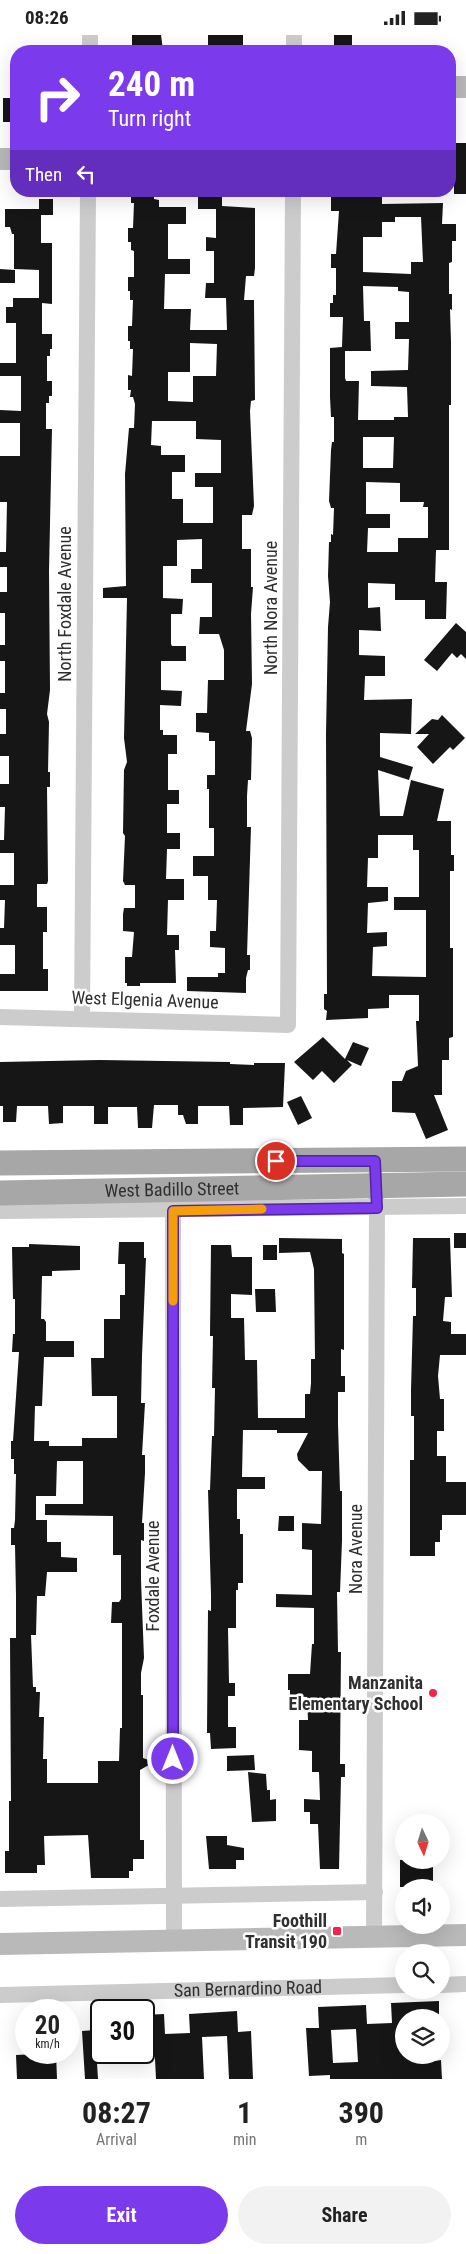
<!DOCTYPE html>
<style>
body{margin:0;font-family:"Roboto Condensed",sans-serif;background:#f2f2f2;color:#222;height:100vh;display:flex;flex-direction:column;font-size:19px;white-space:nowrap}
*{box-sizing:border-box;margin:0}
p{font-size:16px;color:#767676}
.icon{flex:none;width:28px;height:28px;fill:none;stroke:currentColor;stroke-width:2;stroke-linecap:round;stroke-linejoin:round}
.map{position:relative;height:2044px;overflow:hidden}
.details{display:flex;flex-direction:column;background:#fff;flex:1}
.details>*{flex:none}
.banner{position:absolute;left:10px;top:10px;width:446px;height:152px;border-radius:20px;box-shadow:0 5px 20px #0002;background:#7c3aed;color:#fff;overflow:hidden}
.needle{width:32px;rotate:176deg}
.tools{position:absolute;left:395px;top:1779px;display:grid;gap:10px}
.tools a{display:grid;place-items:center;width:55px;height:55px;border-radius:50%;background:#fff;box-shadow:0 5px 20px #0002;font-size:25px}
.speed{position:absolute;left:15px;top:1964px;display:flex;gap:10px;font-size:25px;font-weight:700;text-align:center}
.speed>*{display:grid;place-content:center;width:65px;height:65px;border-radius:50%;background:#fff;box-shadow:0 5px 20px #0002;line-height:1}
.speed small{font-size:12px;font-weight:400}
.speed .limit{border:2px solid #111;border-radius:8px;background:#fff;color:#111}
.pin{position:absolute;display:grid;place-items:center;width:42px;height:42px;color:#fff;margin:-21px;border:2px solid #fff;border-radius:50%;box-shadow:0 1px 5px #0007}
.me{position:absolute;width:55px;margin:-28px;rotate:0deg;stroke-linejoin:round;filter:drop-shadow(0 0 4px #0008)}
.turn{display:flex;align-items:center;gap:18px;height:105px;padding:0 15px;font-size:22px}
.turn .icon{width:65px;height:65px;stroke-width:2.5}
.turn b{display:block;font-size:35px;line-height:42px}
.then{display:flex;align-items:center;height:48px;padding:0 15px;background:#0003;gap:10px;font-size:19px}
.eta{display:flex;justify-content:space-evenly;align-items:center;height:85px;text-align:center}
.eta b{font-size:30px;font-weight:700;line-height:35px}
.button{display:flex;gap:10px;margin-top:auto;padding:10px 15px}
.button a{flex:1;height:58px;border-radius:30px;background:#7c3aed;color:#fff;font-size:20px;font-weight:700;line-height:58px;text-align:center}
.button a+a{background:#f2f2f2;color:#222}
.status{display:flex;justify-content:space-between;align-items:center;height:35px;padding:0 25px;background:#fff;direction:ltr}
.status svg{height:14px;fill:currentColor}
.map>svg:first-child{display:block}
</style>
<div class="status"><b>08:26</b><svg viewBox="0 0 49 12"><path d="M0 12V9h3v3zM5 12V6h3v6zM10 12V3h3v9zM15 12V0h3v12zM26 1h20v11H26zM47 4h2v5h-2z"/></svg></div>
<div class="map">
<svg width="466" height="2044" viewBox="0 0 466 2044">
<rect width="100%" height="100%" fill="#fff"/>
<g fill="#161616" fill-rule="evenodd">
<path d="M132,0H161L163,15L132,16Z"/>
<rect x="208" y="0" width="35" height="16"/>
<path d="M334,0H352V13L334,12Z"/>
<rect x="3" y="63" width="13" height="24"/>
<path d="M450,108H466V159H454V142L450,140Z"/>
<path d="M131,156H154V164L159,165V172H186V189H168V224H190V239H165L164,274H191L190,295H227L226,263H205L206,248H214V216H206V202L216,203V174H198V161H222V171L255,173V233L254,241H246L244,265H254V268L255,365L251,366L250,376L254,471L252,480H242V514H251V552H253L251,579L252,649L246,696H250L252,703L251,745H248L247,761V792H251L247,920H250V935H248L246,943V958L187,956V942H218V938H225V913L210,912V896H216L217,865H208V841H193V821H214V793H209V754H207V740H215V706H209V698L196,697V678H207L208,645H224V615L219,599H199L200,582H212V548H191V534H202V504L177,505V531H163V563L183,564L182,579H171V609L172,611H186V626H161V655L182,656L181,671L160,670V695H163V700H177V719H168V755H179V769H167V798H180V814H167L166,844H184V865H168L167,900H179V915H175L176,948H140V951H127V948H125V922H132L134,897L123,896V879L124,873H135V850H125L123,846L125,801L123,798L124,735L127,727L124,703L127,563H103V553L126,551L125,439L129,393H134L135,369L133,362H130L131,355H128V340L132,341L133,314H130V306H128V291H132L133,265H130V256H128V242H134V216L131,215V207H128V193H133L134,168H131ZM190,308L217,309L216,341H193V367L168,366V337H190ZM152,386H196V404L221,405V438H195V452H213V488H183V464H172V437H185V420H161V411L151,410Z"/>
<path d="M345,156H382V169L443,168L442,189H456V206H452V227L449,228V259H452V275L450,274L451,307V370H449V515H436L435,547H447L446,584H425V565H395V549L368,548V573L380,572L381,596L359,595V620L385,621V641H365L364,665L412,664L411,699L380,698V722L413,732L409,745L378,735L380,781H403L411,745L444,754L437,786H451V820H454V836H450V913H453V1002L449,1003V1025H442V1060H434L448,1095L426,1104L415,1078L392,1077V1046H402L406,1036L418,1031L416,986H419V960H389V973L368,974V983L326,985L327,976L324,974V959H327L326,699L328,592L330,567L328,541L329,507H331V499L333,500L334,473H331L329,466L331,415L332,407H334V382H331L330,362V313L342,312L343,282H330V268H333V260H336V233H331V219H336L339,176H331V161H345ZM395,182H421L423,227H411V239L363,237V202H382V187H395ZM363,251L398,252V256L409,257V287H395V304H409L408,335L371,336V351L407,352L408,382H394V385H358L359,346H346L345,343V316H371L370,286H364ZM363,402H394L393,433H363ZM366,447L400,448V467H424L423,472H428V503H398V517H367L368,493H390V479H366ZM378,800H413V815H419V862H394V875H426V942L372,941L373,912L387,911V897L367,898L368,868L388,866V852H367L368,823H378Z"/>
<path d="M39,164H53V180H41V208H52V269L42,268V299H52V314H50V321H47V346H52V361H49V368H46V394H52L49,536L50,655L47,679L49,687L48,737H50V752H47L48,846L47,849H37V872H47V897H43V934H48V956H0V939H15V910H0V893H4L5,865H0V850H14V818H0V805H4L5,772H0V749H9V721H0V699H6V674H0V658H5V626H0V610H5V578H0V557H7V532H0V517H6L7,467H0V421H20V388H0V375L21,376V341H0V328H16V288H6V272H13V263H39V235L14,234V199H12L10,192H5V174H39Z"/>
<path d="M0,234L15,235V248H0Z"/>
<path d="M456,588L466,597V624L461,619L457,623L452,618L437,636L424,625Z"/>
<path d="M442,680L465,703L453,715L450,712L433,729L417,712L429,699H415L432,684L438,685Z"/>
<path d="M323,1002L345,1024L353,1007L369,1013L361,1031L347,1025L352,1030L334,1048L322,1036L313,1045L294,1027Z"/>
<path d="M100,1025L230,1027V1029L254,1030V1028H285L283,1072L243,1073V1090H230L229,1071H198V1089H186L183,1080H178V1070H154L152,1093H138L137,1072H108V1089H94V1071H63V1088L49,1089L48,1071H17L16,1087H3V1071H0V1027Z"/>
<path d="M301,1061L312,1083L298,1090L287,1067Z"/>
<rect x="454" y="1198" width="12" height="15"/>
<path d="M279,1203L342,1204V1218L344,1219V1315L341,1314V1341H345V1357H338V1389L340,1456H342V1506L340,1557H337L338,1617H341L340,1729H345V1742H341L339,1834H320L318,1789H310V1777H304V1764L320,1765L319,1737H312V1716L299,1715V1685H308L307,1662L290,1661V1655H288V1639H310L312,1609H314V1573L276,1572V1559L312,1560V1515L302,1514V1488L321,1489L322,1436H309L298,1425L297,1419L308,1398H277V1395H243L242,1442H265V1454H237V1484H240V1499H243V1548H238V1555H236V1593H228L229,1648H235V1661H228V1692H236V1713L211,1714L210,1698H207L208,1575L211,1576V1560L208,1455H210L212,1401H214L215,1353H212L213,1301H210L211,1210H231L232,1222H252V1260L231,1259V1283H244L245,1325H257L258,1383H305V1359H310L311,1348V1324H315L314,1234L310,1217L279,1218Z"/>
<path d="M413,1203H450L452,1262H445L443,1286L451,1287V1299H466V1320H440L438,1341L440,1364H444V1396H437V1421H446V1447H466V1480H442V1495H440V1507H435V1521H410V1425H414V1381H411V1355L413,1281H416V1253H412Z"/>
<path d="M119,1207H144V1223H146L142,1321L141,1368H145L142,1420H145V1438L142,1488H144V1506L141,1505V1545L144,1623L141,1638V1660H143V1723L154,1727L140,1735V1805H144V1824H133V1836H129V1843H91L88,1800L44,1801L45,1830H37V1838H5V1816H9V1766H11L10,1603H16V1560L15,1510H11V1493H14L15,1485L16,1439H14V1424H11V1406H13L19,1317H12L13,1299H15V1264H13L12,1212H29V1209L80,1211V1235L52,1236V1241H42L41,1284H44L46,1287V1306H74V1322H44L42,1371H35L34,1406H49V1411H82V1403H117V1361H92L91,1323H104V1284H120V1260H125V1229H118ZM57,1426H83V1469H45V1480L113,1481V1520H121V1564L119,1567H112L111,1588H122V1693H120L119,1726H98V1748H47V1724H43L44,1682H39L40,1657H36V1652H33L31,1600H36L37,1561H45L47,1537H77V1523L61,1522V1507H47V1485H36V1461H56Z"/>
<rect x="263" y="1210" width="14" height="15"/>
<path d="M255,1254H275L276,1277H256Z"/>
<path d="M279,1481H294V1496H278Z"/>
<path d="M254,1720L255,1735L227,1736V1721Z"/>
<path d="M248,1737L266,1739L267,1755H270V1765L276,1764V1786L252,1787Z"/>
<path d="M206,1801H227V1810L244,1813V1825H236V1834H209Z"/>
<rect x="400" y="1825" width="33" height="27"/>
<path d="M439,1966V1982H404V2020H435V2026L441,2025L442,2044H330V2040L309,2041L306,1993H319L318,1972L366,1970L367,1989L392,1988L391,1968ZM356,1994L358,2027L333,2028L331,1995Z"/>
<path d="M237,1976L238,1997L251,1996L253,2044H229L227,2001L202,2002L204,2044H156L154,2004L144,2005V1980L164,1979L165,1999L190,1998L189,1979Z"/>
<path d="M95,1995L98,2044H85L82,1996Z"/>
<path d="M56,2018L57,2044H17L16,2020Z"/>
</g>
<g fill="none" stroke-linecap="round" stroke-linejoin="round">
<g stroke="#ccc" stroke-width="16">
<path d="M294,0V16"/>
<path d="M90,16V0"/>
<path d="M0,982L288,990L293,156"/>
<path d="M82,982L88,156"/>
<path d="M173,1175L174,1906"/>
<path d="M0,1176L466,1171"/>
<path d="M0,1864L375,1857"/>
<path d="M374,1902L377,1173L375,1142"/>
<path d="M441,1950L465,1949"/>
<path id="s1" d="M0,1960L404,1950"/>
</g>
<g stroke="#b9b9b9" stroke-width="22">
<path d="M450,52H466"/>
<path d="M0,124H16"/>
<path d="M0,1909L466,1900"/>
</g>
<g stroke="#a7a7a7" stroke-width="25">
<path d="M0,1128L466,1124"/>
<path id="s2" d="M0,1158L466,1149"/>
</g>
</g>
<g fill="none" stroke-linecap="round" stroke-linejoin="round">
<defs>
<path id="route" d="M173,1724V1176L377,1173L375,1126H276"/>
</defs>
<use href="#route" stroke="#51269a" stroke-width="12"/>
<use href="#route" stroke="#7c3aed" stroke-width="9"/>
<path stroke="#f59e0b" stroke-width="9" d="M173,1266V1176L262,1174"/>
</g>
<g fill="#f62249" stroke="#fff" stroke-width="2">
<circle cx="433" cy="1658" r="5"/>
<rect x="332" y="1891" width="10" height="10" rx="2.5"/>
</g>
<g text-anchor="middle" stroke-width="5" stroke-linejoin="round" paint-order="stroke">
<g font-size="18" fill="#2f2f2f" stroke="#fff">
<text transform="translate(65 569) rotate(-90)" y="6">North Foxdale Avenue</text>
<text transform="translate(271 573) rotate(-90)" y="6">North Nora Avenue</text>
<text transform="translate(145 965) rotate(2)" y="6">West Elgenia Avenue</text>
<text dy="6" stroke="none"><textPath href="#s2" startOffset="172">West Badillo Street</textPath></text>
<text transform="translate(356 1514) rotate(-90)" y="6">Nora Avenue</text>
<text transform="translate(153 1541) rotate(-90)" y="6">Foxdale Avenue</text>
<text dy="6" stroke="none"><textPath href="#s1" startOffset="248">San Bernardino Road</textPath></text>
</g>
<g font-size="18" font-weight="bold" fill="#2f2f2f" stroke="#fff" text-anchor="end">
<text x="423" y="1654">Manzanita<tspan x="423" dy="21">Elementary School</tspan></text>
<text x="327" y="1892">Foothill<tspan x="327" dy="21">Transit 190</tspan></text>
</g>
</g>
</svg>
<div class="tools">
<a><svg class="needle" viewBox="-14 -14 28 28"><path d="M0-13l5 13h-10z" fill="#e53935"/><path d="M0 13l5-13h-10z" fill="#767676"/></svg></a>
<a><svg class="icon" aria-label="sound" viewBox="0 0 24 24"><path d="M4 9h4l5-4v14l-5-4H4zM17 9q2 3 0 6"/></svg></a>
<a><svg class="icon" aria-label="search" viewBox="0 0 24 24"><circle cx="10" cy="10" r="6"/><path d="M15 15l6 6"/></svg></a>
<a><svg class="icon" aria-label="layers" viewBox="0 0 24 24"><path d="M12 4l9 5-9 5-9-5zM3 14l9 5 9-5"/></svg></a>
</div>
<div class="speed"><div>20<small>km/h</small></div><div class="limit">30</div></div>
<div class="pin" style="left:276px;top:1126px;background:#d93025"><svg class="icon" aria-label="arrive" viewBox="0 0 24 24"><path d="M6 21V4h12l-3 4 3 4H6"/></svg></div>
<svg class="me" style="left:173px;top:1724px" viewBox="-20 -20 40 40"><circle r="17" fill="#7c3aed" stroke="#fff" stroke-width="3"/><path d="M0-11L8 9 0 5-8 9z" fill="#fff"/></svg>
<div class="banner">
<div class="turn"><svg class="icon" aria-label="right" viewBox="0 0 24 24"><path d="M7 20v-9h11M14 6l5 5-5 5"/></svg><div><b>240 m</b>Turn right</div></div>
<div class="then">Then<svg class="icon" aria-label="left" viewBox="0 0 24 24"><path d="M17 20v-9H6M10 6l-5 5 5 5"/></svg></div>
</div>
</div>
<section class="details">
<div class="eta">
<div><b>08:27</b><p>Arrival</p></div>
<div><b>1</b><p>min</p></div>
<div><b>390</b><p>m</p></div>
</div>
<div class="button"><a>Exit</a><a>Share</a></div>
</section>
